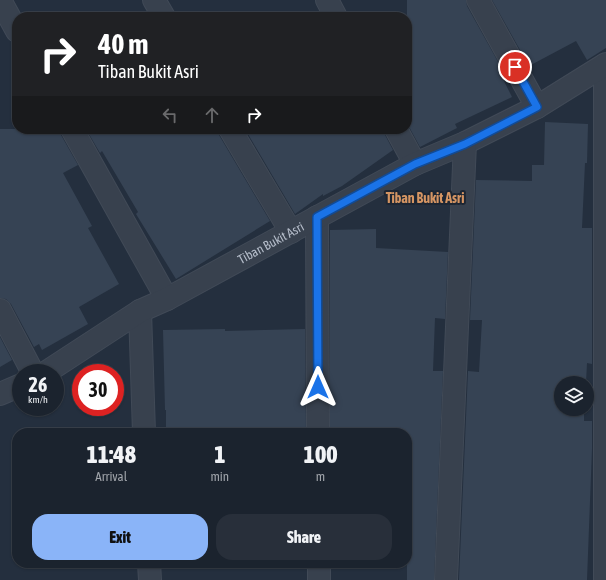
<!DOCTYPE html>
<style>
body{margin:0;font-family:"Asap Condensed",sans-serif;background:#282f3a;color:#f1f3f6;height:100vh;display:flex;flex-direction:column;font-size:15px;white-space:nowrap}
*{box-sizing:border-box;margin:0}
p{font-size:13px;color:#a0a4aa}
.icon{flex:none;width:22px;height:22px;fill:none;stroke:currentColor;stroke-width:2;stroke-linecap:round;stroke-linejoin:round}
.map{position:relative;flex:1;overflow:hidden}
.drawer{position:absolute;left:12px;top:428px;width:400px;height:140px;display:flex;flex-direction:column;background:#1b232e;border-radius:16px;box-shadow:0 1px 3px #0004,0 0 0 1px #39404a}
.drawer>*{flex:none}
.guide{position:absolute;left:12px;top:12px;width:400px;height:122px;border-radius:16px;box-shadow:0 1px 3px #0004,0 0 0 1px #39404a;background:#202124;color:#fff;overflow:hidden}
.controls{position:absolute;left:554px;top:376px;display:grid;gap:8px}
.controls a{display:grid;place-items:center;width:40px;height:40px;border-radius:50%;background:#1b232e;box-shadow:0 1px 3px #0004,0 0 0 1px #39404a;font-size:20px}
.speed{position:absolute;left:12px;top:364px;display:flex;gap:8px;font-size:20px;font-weight:700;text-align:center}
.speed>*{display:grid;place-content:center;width:52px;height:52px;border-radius:50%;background:#1b232e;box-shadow:0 1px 3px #0004,0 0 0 1px #39404a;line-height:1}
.speed small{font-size:10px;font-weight:400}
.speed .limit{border:6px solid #d22;background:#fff;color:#111}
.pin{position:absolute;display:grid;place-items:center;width:34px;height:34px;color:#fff;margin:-17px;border:2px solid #fff;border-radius:50%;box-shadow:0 1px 4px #0007}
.me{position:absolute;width:44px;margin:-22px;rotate:0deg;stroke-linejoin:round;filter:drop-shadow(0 0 3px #0008)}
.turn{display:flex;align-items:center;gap:14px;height:84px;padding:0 20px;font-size:18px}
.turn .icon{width:52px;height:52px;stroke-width:2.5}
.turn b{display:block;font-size:28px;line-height:34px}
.lanes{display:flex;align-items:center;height:38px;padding:0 20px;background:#0003;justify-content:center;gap:20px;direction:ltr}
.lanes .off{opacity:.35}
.eta{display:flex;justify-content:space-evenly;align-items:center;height:68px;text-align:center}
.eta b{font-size:24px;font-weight:800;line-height:28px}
.primary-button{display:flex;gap:8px;margin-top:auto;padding:8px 20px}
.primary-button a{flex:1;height:46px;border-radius:16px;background:#8ab4f8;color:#111;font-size:16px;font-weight:800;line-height:46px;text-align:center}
.primary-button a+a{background:#282f3a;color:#f1f3f6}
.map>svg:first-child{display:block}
</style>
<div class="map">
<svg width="606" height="580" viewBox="0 0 606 580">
<rect width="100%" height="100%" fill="#242f3e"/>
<g fill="#364354">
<path d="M407,0H466L467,6L507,78L503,79L512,97L455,124L457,128L420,147L407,123Z"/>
<path d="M492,0H606V48L587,60L576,41L529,66Z"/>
<path d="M545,122L588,124L587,163H585L582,228H592V364L587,363L586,383H561V409H584V421H592V449L587,580H459L468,371L479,372L482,320H470L476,180L532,181V165H544Z"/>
<path d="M0,129H60L61,135L78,165L63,173L92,226L88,228L119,284L79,307L88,324L42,350L39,344L34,347L11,304L6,299L0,298Z"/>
<path d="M86,129H218L219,135L270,221L176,279L136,214L138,212L102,151L100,153Z"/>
<path d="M245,129H384L385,135L393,150L342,186L323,196V194L295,214Z"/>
<path d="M376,229V248L448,252L445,319L435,318L433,371H443L434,580H407V433H330V230Z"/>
<path d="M225,329V331L305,329L306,433H166V410H165L163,330Z"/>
<path d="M0,337L12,360L0,367Z"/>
</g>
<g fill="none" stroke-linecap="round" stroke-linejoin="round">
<defs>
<g id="minor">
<path d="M0,0L17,31"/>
<path d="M154,0L164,17"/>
<path d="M327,0L336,17"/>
<path d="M478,0L537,107"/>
<path d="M605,65V580"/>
<path d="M72,129L167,299"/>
<path d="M230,129L291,232"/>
<path d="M396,129L415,164"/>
<path d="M317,217L318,433"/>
<path d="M0,310L33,373"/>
<path d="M140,311L144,433"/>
<path id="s1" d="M45,373L140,311L167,299L415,164L465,143L537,107L606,64"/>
<path d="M0,394L21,385"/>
<path d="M149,563L150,580"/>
<path d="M319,563V580"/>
<path d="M446,580L465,143"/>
</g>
</defs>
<use href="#minor" stroke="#414a57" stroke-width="24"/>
<use href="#minor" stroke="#38414e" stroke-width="22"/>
</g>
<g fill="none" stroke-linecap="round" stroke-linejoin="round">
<defs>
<path id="route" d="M318,387L317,217L415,164L465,144L537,107L515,67"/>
</defs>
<use href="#route" stroke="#114b97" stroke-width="10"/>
<use href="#route" stroke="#1a73e8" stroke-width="7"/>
</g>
<g text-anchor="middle" stroke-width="4" stroke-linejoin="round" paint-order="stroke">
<g font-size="13" fill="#b4bcc9" stroke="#1d2633">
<text dy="5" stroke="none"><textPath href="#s1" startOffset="261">Tiban Bukit Asri</textPath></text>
</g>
<g font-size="14" font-weight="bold" fill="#d59563" stroke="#1d2633">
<text x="425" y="203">Tiban Bukit Asri</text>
</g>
</g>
</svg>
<div class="controls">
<a><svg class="icon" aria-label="layers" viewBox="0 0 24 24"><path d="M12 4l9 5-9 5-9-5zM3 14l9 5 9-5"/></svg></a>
</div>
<div class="speed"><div>26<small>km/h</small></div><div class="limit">30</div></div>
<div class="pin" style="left:515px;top:67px;background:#d93025"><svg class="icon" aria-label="arrive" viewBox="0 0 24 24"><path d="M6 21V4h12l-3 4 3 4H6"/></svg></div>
<svg class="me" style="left:318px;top:387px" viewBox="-20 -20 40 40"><path d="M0-17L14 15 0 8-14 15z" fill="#1a73e8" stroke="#fff" stroke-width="4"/></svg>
<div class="guide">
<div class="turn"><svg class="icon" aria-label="right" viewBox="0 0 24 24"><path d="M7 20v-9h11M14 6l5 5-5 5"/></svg><div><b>40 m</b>Tiban Bukit Asri</div></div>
<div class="lanes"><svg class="icon off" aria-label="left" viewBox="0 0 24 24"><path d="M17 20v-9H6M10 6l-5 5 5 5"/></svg><svg class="icon off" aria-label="ahead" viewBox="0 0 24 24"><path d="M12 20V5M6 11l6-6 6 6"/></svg><svg class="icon" aria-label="right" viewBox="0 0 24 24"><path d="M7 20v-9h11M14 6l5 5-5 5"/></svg></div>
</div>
<section class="drawer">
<div class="eta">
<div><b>11:48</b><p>Arrival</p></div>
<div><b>1</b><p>min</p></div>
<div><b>100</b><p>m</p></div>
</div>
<div class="primary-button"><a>Exit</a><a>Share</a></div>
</section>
</div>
